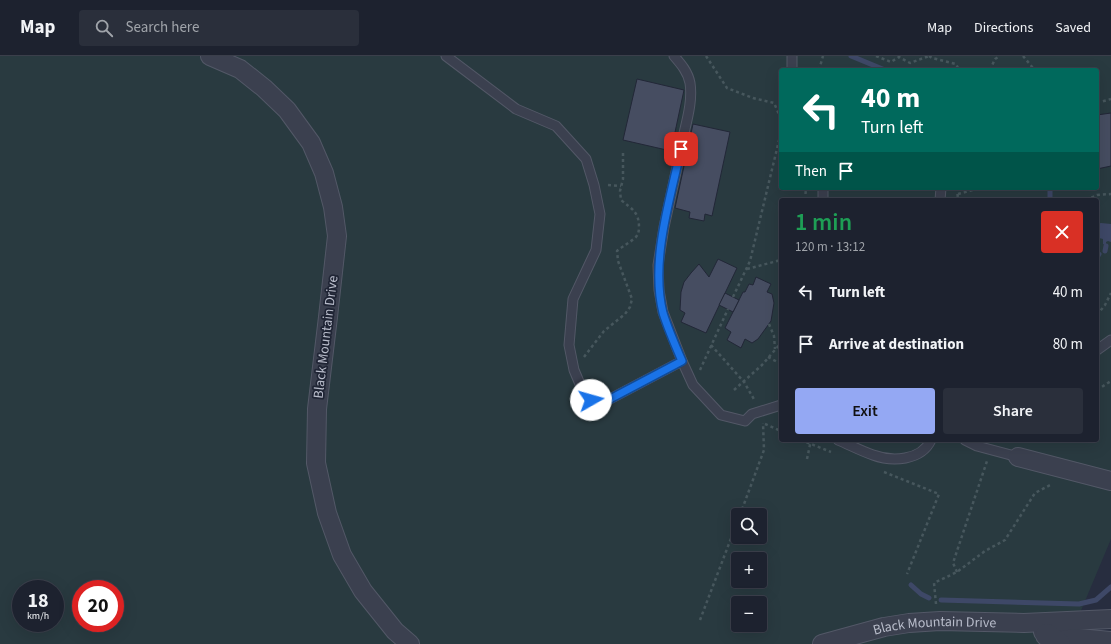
<!DOCTYPE html>
<meta charset="utf-8">
<style>
body{margin:0;font-family:"Source Sans 3",sans-serif;background:#2a2f3b;color:#f1f3f6;height:100vh;display:flex;flex-direction:column;font-size:15px;white-space:nowrap}
*{box-sizing:border-box;margin:0}
p{font-size:13px;color:#a0a4aa}
.icon{flex:none;width:22px;height:22px;fill:none;stroke:currentColor;stroke-width:2;stroke-linecap:round;stroke-linejoin:round}
.map{position:relative;flex:1;overflow:hidden}
.side{position:absolute;left:779px;top:142px;width:320px;height:244px;display:flex;flex-direction:column;background:#1d222f;border-radius:4px;box-shadow:0 4px 16px #0002,0 0 0 1px #3b3f4b}
.side>*{flex:none}
.top-card{position:absolute;left:779px;top:12px;width:320px;height:122px;border-radius:4px;box-shadow:0 4px 16px #0002,0 0 0 1px #3b3f4b;background:#00695c;color:#fff;overflow:hidden}
.buttons{position:absolute;left:731px;top:452px;display:grid;gap:8px}
.buttons a{display:grid;place-items:center;width:36px;height:36px;border-radius:4px;background:#1d222f;box-shadow:0 4px 16px #0002,0 0 0 1px #3b3f4b;font-size:20px}
.speed{position:absolute;left:12px;top:524px;display:flex;gap:8px;font-size:20px;font-weight:700;text-align:center}
.speed>*{display:grid;place-content:center;width:52px;height:52px;border-radius:50%;background:#1d222f;box-shadow:0 4px 16px #0002,0 0 0 1px #3b3f4b;line-height:1}
.speed small{font-size:10px;font-weight:400}
.speed .limit{border:6px solid #d22;background:#fff;color:#111}
.pin{position:absolute;display:grid;place-items:center;width:34px;height:34px;color:#fff;margin:-17px;border-radius:8px;box-shadow:0 2px 6px #0006}
.me{position:absolute;width:44px;margin:-22px;rotate:83deg;stroke-linejoin:round;filter:drop-shadow(0 0 3px #0008)}
.turn{display:flex;align-items:center;gap:14px;height:84px;padding:0 16px;font-size:18px}
.turn .icon{width:52px;height:52px;stroke-width:2.5}
.turn b{display:block;font-size:28px;line-height:34px}
.then{display:flex;align-items:center;height:38px;padding:0 16px;background:#0003;gap:8px;font-size:15px}
.round{display:grid;place-items:center;flex:none;width:42px;height:42px;border-radius:4px;background:#2a2f3b}
.headline{display:flex;align-items:center;justify-content:space-between;height:68px;padding:0 16px}
h1{font-size:24px;font-weight:600;line-height:30px;color:#1e9e55}
.primary-button{display:flex;gap:8px;margin-top:auto;padding:8px 16px}
.primary-button a{flex:1;height:46px;border-radius:4px;background:#94a8f3;color:#111;font-size:16px;font-weight:600;line-height:46px;text-align:center}
.primary-button a+a{background:#2a2f3b;color:#f1f3f6}
ul{padding:0;list-style:none}
li{display:flex;align-items:center;gap:12px;height:52px;padding:0 16px}
li div{flex:1}
li b{display:block;font-size:15px}
li em{font-style:normal}
header{display:flex;align-items:center;gap:24px;box-sizing:border-box;height:56px;padding:0 20px;background:#1d222f;border-bottom:1px solid #3b3f4b}
header strong{font-size:19px}
nav{display:flex;gap:22px;margin-inline-start:auto;font-size:14px}
.search{width:280px;height:36px;background:#2a2f3b;display:flex;align-items:center;gap:10px;box-sizing:border-box;padding:0 14px;border-radius:4px;color:#a0a4aa;font-size:15px}
.map>svg:first-child{display:block}
</style>
<header>
<strong>Map</strong>
<div class="search"><svg class="icon" aria-label="search" viewBox="0 0 24 24"><circle cx="10" cy="10" r="6"/><path d="M15 15l6 6"/></svg>Search here</div>
<nav><a>Map</a><a>Directions</a><a>Saved</a></nav>
</header>
<div class="map">
<svg width="1111" height="588" viewBox="0 0 1111 588">
<rect width="100%" height="100%" fill="#272d3f"/>
<path fill="#293a40" fill-rule="evenodd" d="M0,0H1111V483L1067,588H0ZM781,14H1097V132H781ZM781,144H1097V384H781ZM738,459H760V481H738ZM738,503H760V525H738ZM21,533H55V567H21ZM81,533H115V567H81ZM738,547H760V569H738Z"/>
<path fill="#3e4867" d="M1101,167L1111,168V186L1108,185L1106,186V190L1103,188V183L1099,182L1097,179V168Z"/>
<g fill="none" stroke-linecap="round" stroke-linejoin="round">
<g stroke="#3e4867" stroke-width="5">
<path d="M851,0L885,14"/>
<path d="M1050,144V132"/>
<path d="M1105,195L1106,190"/>
<path d="M1097,201L1099,198"/>
<path d="M911,529L921,538L929,542"/>
<path d="M941,544L1079,548L1096,544L1111,531"/>
</g>
</g>
<g fill="#464d61" stroke="#222737">
<path d="M637,23L684,34L671,95L623,84Z"/>
<path d="M1111,57V110L1097,113V59Z"/>
<path d="M693,68L730,76L712,160L705,158L704,165L689,162L690,156L675,152Z"/>
<path d="M718,203L737,212L706,277L681,266L685,257L680,254L681,236L684,226L691,217L699,208L709,221Z"/>
<path d="M756,221L771,228L767,236L772,238L774,247L771,265L758,283L752,287L745,283L741,292L727,284L731,276L725,272L743,236H745L749,228L753,229Z"/>
<path d="M725,237L739,244L733,256L719,249Z"/>
</g>
<g fill="none" stroke-linecap="round" stroke-linejoin="round">
<defs>
<g id="service">
<path d="M446,0L516,53L556,70L586,103L594,129L600,158L596,194L573,243L569,289L574,314L585,340L591,344L600,345L610,343L682,305"/>
<path d="M674,0C681,8 688,16 690,27C693,46 686,67 682,86"/>
<path d="M792,14V0"/>
<path d="M681,93L664,171L658,209L659,234L663,256L682,305L693,329L721,359L745,365L752,358L781,349"/>
<path d="M823,144V132"/>
<path d="M940,144L941,132"/>
<path d="M1097,294L1111,284"/>
<path d="M838,384C850,389 861,395 873,399C892,406 921,405 931,384"/>
<path d="M965,384L977,390L1018,401"/>
</g>
<g id="minor">
<path d="M210,0L240,13L264,32L287,54L311,87L324,117L333,151L337,180L328,261L317,353L316,407L327,457L342,499L363,535L395,575L410,588"/>
<path d="M1018,401L1111,425"/>
<path d="M1043,576L1047,579L1111,585"/>
<path id="s1" d="M822,588L884,571L909,567L940,565L1024,567L1111,563"/>
</g>
<path id="tertiary" d="M1047,579L1059,588"/>
</defs>
<use href="#service" stroke="#535867" stroke-width="11"/>
<use href="#minor" stroke="#535867" stroke-width="20"/>
<use href="#tertiary" stroke="#535867" stroke-width="24"/>
<g stroke="#47575d" stroke-width="2.5" stroke-dasharray="3 3" stroke-linecap="butt">
<path d="M706,0L727,32L753,42L774,47L781,63"/>
<path d="M876,0L891,6L899,1L910,7L929,0"/>
<path d="M929,0L932,2L956,8L959,14"/>
<path d="M1023,0L1033,12V14"/>
<path d="M819,14L823,0"/>
<path d="M990,14L995,3L1000,0"/>
<path d="M1097,46H1100L1111,43"/>
<path d="M608,129L621,130"/>
<path d="M957,132L958,144"/>
<path d="M958,138L980,132"/>
<path d="M805,144L806,132"/>
<path d="M1086,144L1097,139L1111,138"/>
<path d="M747,213L781,204"/>
<path d="M733,241L750,205L781,76"/>
<path d="M1097,259L1105,249L1111,237"/>
<path d="M769,268L774,280L775,293"/>
<path d="M711,289L744,326L755,345"/>
<path d="M584,301L604,275L625,258L630,251L632,243L618,205L617,195C623,190 629,187 635,182C638,179 639,176 639,171C639,156 632,153 621,144L620,135L623,123V96"/>
<path d="M768,301L781,308"/>
<path d="M700,314L728,253"/>
<path d="M734,334L762,309L781,287"/>
<path d="M1097,334L1111,325"/>
<path d="M765,368L781,375"/>
<path d="M801,384L831,396"/>
<path d="M807,403L811,384"/>
<path d="M884,416L939,438L907,518"/>
<path d="M740,459L764,394L763,367"/>
<path d="M957,516L953,507L987,405"/>
<path d="M936,548L934,527L957,516L985,495L1005,484L1035,437L1052,428"/>
<path d="M700,564L738,464"/>
</g>
<use href="#service" stroke="#3b404f" stroke-width="9"/>
<use href="#minor" stroke="#3b404f" stroke-width="18"/>
<use href="#tertiary" stroke="#3b404f" stroke-width="22"/>
</g>
<g fill="none" stroke-linecap="round" stroke-linejoin="round">
<defs>
<path id="route" d="M591,344L600,345L610,343L682,305C675,289 668,273 663,257C650,205 670,144 681,93"/>
</defs>
<use href="#route" stroke="#114b97" stroke-width="10"/>
<use href="#route" stroke="#1a73e8" stroke-width="7"/>
</g>
<g text-anchor="middle" stroke-width="3.5" stroke-linejoin="round" paint-order="stroke">
<g font-size="14" fill="#b8bcca" stroke="#202535">
<text transform="translate(325 281) rotate(-83)" y="5">Black Mountain Drive</text>
<text dy="5" stroke="none"><textPath href="#s1" startOffset="115">Black Mountain Drive</textPath></text>
</g>
</g>
</svg>
<div class="buttons">
<a><svg class="icon" aria-label="search" viewBox="0 0 24 24"><circle cx="10" cy="10" r="6"/><path d="M15 15l6 6"/></svg></a>
<a>+</a>
<a>−</a>
</div>
<div class="speed"><div>18<small>km/h</small></div><div class="limit">20</div></div>
<div class="pin" style="left:681px;top:93px;background:#d93025"><svg class="icon" aria-label="arrive" viewBox="0 0 24 24"><path d="M6 21V4h12l-3 4 3 4H6"/></svg></div>
<svg class="me" style="left:591px;top:344px" viewBox="-20 -20 40 40"><circle r="19" fill="#fff"/><path d="M0-13L10 11 0 6-10 11z" fill="#1a73e8"/></svg>
<div class="top-card">
<div class="turn"><svg class="icon" aria-label="left" viewBox="0 0 24 24"><path d="M17 20v-9H6M10 6l-5 5 5 5"/></svg><div><b>40 m</b>Turn left</div></div>
<div class="then">Then<svg class="icon" aria-label="arrive" viewBox="0 0 24 24"><path d="M6 21V4h12l-3 4 3 4H6"/></svg></div>
</div>
<section class="side">
<div class="headline"><div><h1>1 min</h1><p>120 m · 13:12</p></div><a class="round" style="background:#d93025;color:#fff"><svg class="icon" aria-label="close" viewBox="0 0 24 24"><path d="M6 6l12 12M18 6L6 18"/></svg></a></div>
<ul>
<li><svg class="icon" aria-label="left" viewBox="0 0 24 24"><path d="M17 20v-9H6M10 6l-5 5 5 5"/></svg><div><b>Turn left</b></div><em>40 m</em></li>
<li><svg class="icon" aria-label="arrive" viewBox="0 0 24 24"><path d="M6 21V4h12l-3 4 3 4H6"/></svg><div><b>Arrive at destination</b></div><em>80 m</em></li>
</ul>
<div class="primary-button"><a>Exit</a><a>Share</a></div>
</section>
</div>
